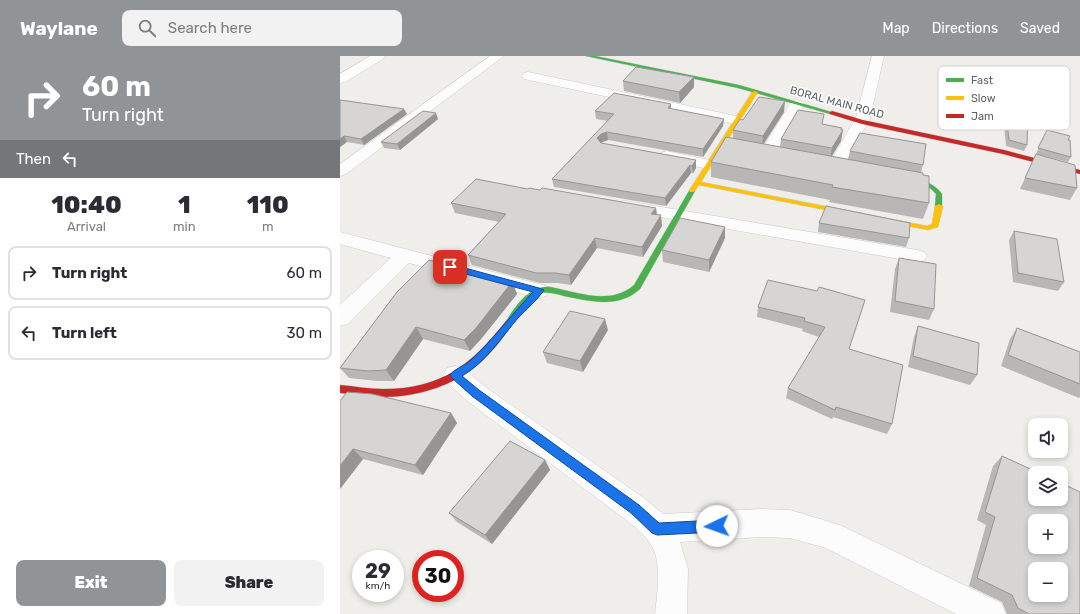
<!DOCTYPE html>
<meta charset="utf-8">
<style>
body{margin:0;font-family:Rubik,sans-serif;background:#f2f2f3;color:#2b2b33;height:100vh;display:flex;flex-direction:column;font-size:15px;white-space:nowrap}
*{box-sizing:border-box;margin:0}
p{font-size:13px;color:#7c7c81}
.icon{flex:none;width:22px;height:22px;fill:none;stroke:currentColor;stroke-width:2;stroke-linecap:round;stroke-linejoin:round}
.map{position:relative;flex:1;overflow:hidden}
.panel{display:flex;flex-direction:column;background:#fff;width:340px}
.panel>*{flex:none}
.top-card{background:#919496;color:#fff;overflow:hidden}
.buttons{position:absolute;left:688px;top:362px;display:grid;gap:8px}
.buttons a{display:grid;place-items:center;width:40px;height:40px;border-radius:8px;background:#fff;box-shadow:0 2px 6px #0003;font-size:20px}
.speed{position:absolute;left:12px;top:494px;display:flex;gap:8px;font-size:20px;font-weight:700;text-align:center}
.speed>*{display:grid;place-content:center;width:52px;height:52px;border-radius:50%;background:#fff;box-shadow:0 2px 6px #0003;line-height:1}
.speed small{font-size:10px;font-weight:400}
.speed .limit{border:6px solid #d22;background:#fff;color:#111}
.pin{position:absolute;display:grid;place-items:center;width:34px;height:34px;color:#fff;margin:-17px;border-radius:8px;box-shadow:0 2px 6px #0006}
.me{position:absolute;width:44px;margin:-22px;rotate:267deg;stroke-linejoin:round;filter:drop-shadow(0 0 3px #0008)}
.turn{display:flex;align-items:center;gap:14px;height:84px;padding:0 16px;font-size:18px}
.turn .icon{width:52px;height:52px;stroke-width:2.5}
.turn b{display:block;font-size:28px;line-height:34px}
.then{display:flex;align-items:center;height:38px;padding:0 16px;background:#0003;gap:8px;font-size:15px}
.eta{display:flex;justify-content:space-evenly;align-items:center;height:68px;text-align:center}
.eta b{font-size:24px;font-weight:800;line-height:28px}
.primary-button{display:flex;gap:8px;margin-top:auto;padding:8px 16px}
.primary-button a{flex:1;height:46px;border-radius:8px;background:#919496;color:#fff;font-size:16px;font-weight:800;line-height:46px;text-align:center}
.primary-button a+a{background:#f2f2f3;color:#2b2b33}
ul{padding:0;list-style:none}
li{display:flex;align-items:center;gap:12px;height:54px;margin:0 8px 6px;padding:0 8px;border:2px solid #e1e1e2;border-radius:8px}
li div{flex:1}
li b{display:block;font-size:15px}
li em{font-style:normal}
header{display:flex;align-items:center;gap:24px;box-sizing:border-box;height:56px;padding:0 20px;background:#919496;color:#fff}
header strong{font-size:19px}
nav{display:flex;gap:22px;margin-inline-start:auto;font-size:14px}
.search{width:280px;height:36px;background:#f2f2f3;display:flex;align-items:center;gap:10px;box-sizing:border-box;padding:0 14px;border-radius:8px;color:#7c7c81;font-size:15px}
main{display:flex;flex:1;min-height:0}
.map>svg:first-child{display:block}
</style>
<header>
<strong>Waylane</strong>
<div class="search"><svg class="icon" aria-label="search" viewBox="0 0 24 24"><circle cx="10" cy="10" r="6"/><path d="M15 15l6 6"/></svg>Search here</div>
<nav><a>Map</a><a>Directions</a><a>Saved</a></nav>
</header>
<main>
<section class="panel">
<div class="top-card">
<div class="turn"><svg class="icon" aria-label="right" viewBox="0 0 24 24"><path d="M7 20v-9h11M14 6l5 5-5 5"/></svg><div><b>60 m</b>Turn right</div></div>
<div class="then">Then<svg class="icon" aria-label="left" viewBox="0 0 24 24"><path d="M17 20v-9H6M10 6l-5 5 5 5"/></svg></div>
</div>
<div class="eta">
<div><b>10:40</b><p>Arrival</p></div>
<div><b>1</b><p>min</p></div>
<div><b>110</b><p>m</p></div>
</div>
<ul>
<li><svg class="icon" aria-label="right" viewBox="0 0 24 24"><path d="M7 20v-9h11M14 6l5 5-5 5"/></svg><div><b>Turn right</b></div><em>60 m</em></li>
<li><svg class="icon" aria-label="left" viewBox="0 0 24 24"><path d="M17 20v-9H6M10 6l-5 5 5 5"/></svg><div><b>Turn left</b></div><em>30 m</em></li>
</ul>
<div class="primary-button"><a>Exit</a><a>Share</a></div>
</section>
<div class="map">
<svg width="740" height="558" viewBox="0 0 740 558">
<rect width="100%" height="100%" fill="#efeeea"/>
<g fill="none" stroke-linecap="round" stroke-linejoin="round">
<defs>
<g id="street">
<path d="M30,0H45L43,3L5,26L0,27V18Z"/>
<path d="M150,0H164L6,118L0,120V108Z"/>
<path d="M532,0H544L529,66L522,76L502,113L496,115L490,113L488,110L508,75L515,65Z"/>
<path d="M188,16L396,60L401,61L403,64L401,67L396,68L184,23L182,20L184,17Z"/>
<path d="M457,44L462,45L464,48L436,97L433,100L428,102L423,100L420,97L450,48L452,45Z"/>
<path d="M326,95L374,105L376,108L374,111L368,113L321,103L318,100L321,97Z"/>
<path d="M286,145L577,194L584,196L587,200L584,204L577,206L280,154L277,150L280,146Z"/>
<path d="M0,176L199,228L206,230L209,235L206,240L199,242L69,207L8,268L0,270V249L51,202L0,188Z"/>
<path d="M115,310L123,312L144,330L305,443L323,458L422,453L450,454L500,469L661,547L666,558H616L486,492L450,482L422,481L340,486L348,513L347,558H315C317,538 322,511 313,492C307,480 295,471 285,463L126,344L107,326L103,319L107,312Z"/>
</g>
<g id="fast">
<path d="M246,0H255L399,29L495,57L490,58L398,32Z"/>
<path d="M560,120C576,123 592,124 602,138V152H596L595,150L596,138C587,126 571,126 558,123L557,122Z"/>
<path d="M352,133L355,135L300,233C278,253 250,245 224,240C217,238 210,236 202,237L189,247L172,269H166L165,267L166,265C176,250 189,229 210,231C237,236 270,250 294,229L349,135Z"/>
</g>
<path id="slow" d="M413,35L418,36L361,126L587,170L592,168L595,150L599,148L603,150L598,171L588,174L359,129L354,136H350L349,135Z"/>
<g id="jam">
<path d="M492,55L523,64L664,94L740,114V118L663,98L522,68L490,58L489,57Z"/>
<path d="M169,264L173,267L172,269C163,282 154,294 142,305C117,329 78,341 43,341C29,341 14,338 0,337V329C14,330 28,333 43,333C102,333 131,309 166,265Z"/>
</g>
</defs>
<use href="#street" stroke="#cbcccc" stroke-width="1"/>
<use href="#fast" stroke="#cacacb" stroke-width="1"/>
<use href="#slow" stroke="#cacacb" stroke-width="1"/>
<use href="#jam" stroke="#cacacb" stroke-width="1"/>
<use href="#street" fill="#fdfcfc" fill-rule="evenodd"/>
<use href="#fast" fill="#4caf50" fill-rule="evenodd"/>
<use href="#slow" fill="#ffc107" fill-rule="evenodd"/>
<use href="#jam" fill="#c62828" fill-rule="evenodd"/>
</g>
<g fill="#b8b7b5">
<path d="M661,15L687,89L684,95L666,90L659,20Z"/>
<path d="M354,21V31L340,47L284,35L283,25Z"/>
<path d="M0,44L67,58L24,89L7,86L0,91Z"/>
<path d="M331,53L383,70L363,101L268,84L261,87L356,104V112L353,117H351L326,150L214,131L212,123L268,65L256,63L255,55Z"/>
<path d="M444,56L424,88L440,91L441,83L482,68L502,72L501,85L492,100L508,103L510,95L583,109L581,117L583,119L589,147L583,163L489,146L490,144L371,121V106L393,82V74L403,64Z"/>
<path d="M98,63L60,94L44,92L41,86Z"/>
<path d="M707,74L728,84L731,101L728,106L696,98Z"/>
<path d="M696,98L737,132L730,144L680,133Z"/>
<path d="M188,133L200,134L316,152L317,159L322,170L303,201L257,192L231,229L218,227H200L132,209L128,199L159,166L115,157L111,147Z"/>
<path d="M479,167L569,182L566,191L478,176Z"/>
<path d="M385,171V182L369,216L323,206L322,194Z"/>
<path d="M674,175L724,226L718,235L673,226L669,184Z"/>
<path d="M559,202L594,253L589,264L550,256L555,213Z"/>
<path d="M172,226L177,238L141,283L130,295L83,283L54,325H37L9,322L0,312L57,236Z"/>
<path d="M477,235L509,293L552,368L547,378L493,361L492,363L446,342L448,332L479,281L462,275L463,273L417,261L418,251Z"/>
<path d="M578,270L637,319L630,329L568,311L574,281Z"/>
<path d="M677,272L740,296V341L739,342L661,310L670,283Z"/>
<path d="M268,274L243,316L207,307L203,296Z"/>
<path d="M0,345L111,357L117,367L83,419L23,403L0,433Z"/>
<path d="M662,400L740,558H667L662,546L629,530L646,469L637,464L653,410Z"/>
<path d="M205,404L210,414L152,488L117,466L109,457Z"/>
</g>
<g fill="#969594">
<path d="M354,21V31L340,47L339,36Z"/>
<path d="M445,45L444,56L422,90L423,80Z"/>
<path d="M331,48V56L328,52Z"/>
<path d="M64,53L67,58L24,89L21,83Z"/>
<path d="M96,57L98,63L60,94L57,88Z"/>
<path d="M384,63L383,70L363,101V93Z"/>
<path d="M502,72L501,77L503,74L501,85L490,103L492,92Z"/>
<path d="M267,76L268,84L262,86L258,90L257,82L261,78Z"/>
<path d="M4,80L7,86L0,91V83Z"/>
<path d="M356,104V112L353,117L352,110Z"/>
<path d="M350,109L351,117L326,150L325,142Z"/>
<path d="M316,152L317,162L311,158Z"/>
<path d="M321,159L322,170L303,201L302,191Z"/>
<path d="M385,171V182L369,216V204Z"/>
<path d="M255,182L257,192L231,229L229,219Z"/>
<path d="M172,226L177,238L141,283L130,295L124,284Z"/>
<path d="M265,263L268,274L243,316L240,305Z"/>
<path d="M76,271L83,283L54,325L46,314Z"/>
<path d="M111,357L117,367L83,419L75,409Z"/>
<path d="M13,393L23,403L0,433V410Z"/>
<path d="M205,404L210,414L152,488L145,479Z"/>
</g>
<g fill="#d6d5d3" stroke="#969594" fill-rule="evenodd">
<path d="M296,11L354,21L339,36L283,25Z"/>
<path d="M661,15L689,20L687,89L669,84Z"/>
<path d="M274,37L331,48L328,52L384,63L363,93L267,76L261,78L257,82L261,87L356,104L352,110L350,109L325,142L212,123L274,58L255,55Z"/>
<path d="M419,41L445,45L423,80L393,74L400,63L403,64Z"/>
<path d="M0,44L64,53L21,83L4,80L0,83Z"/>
<path d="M458,54L484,58L482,68L502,72L501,74H503L492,92L441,83Z"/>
<path d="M83,55L96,57L57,88L41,86Z"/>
<path d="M707,74L730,80L728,84H730L731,101L698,92Z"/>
<path d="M520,77L586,88L583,109L510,95Z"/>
<path d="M386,81L583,117V119L589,120V147L492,131L493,129L371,106Z"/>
<path d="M696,98L735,109L737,132L685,122Z"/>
<path d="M136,123L188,133L189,132L200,134L202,132L316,152L311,158L321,159L302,191L255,182L229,219L215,217H196L128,199L166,158L111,147Z"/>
<path d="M486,150L570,167L569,182L479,167Z"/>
<path d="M340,162L385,171L369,204L322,194Z"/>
<path d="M674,175L717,183L724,226L678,217Z"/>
<path d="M559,202L596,208L594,253L555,245Z"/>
<path d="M89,204L172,226L136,272L124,284L76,271L46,314L28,315L0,312L57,236Z"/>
<path d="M428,224L477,235L479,231L525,244L509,293L563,309L552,368L496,351L495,354L448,332L485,271L464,265L465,262L418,251Z"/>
<path d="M230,255L265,263L240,305L203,296Z"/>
<path d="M578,270L639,287L637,319L573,300Z"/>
<path d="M677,272L740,296V328L668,299Z"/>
<path d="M7,336L32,338L111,357L75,409L13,393L0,410V345Z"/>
<path d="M170,385L205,404L145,479L109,457Z"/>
<path d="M662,400L699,417H695V443H721V427L740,436V558H689L678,552L672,539L637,522L655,461L645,456ZM695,465H721V491H695ZM695,513H721V539H695Z"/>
</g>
<path fill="#1a73e8" stroke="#114b97" d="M110,208L199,232L204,234C197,245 186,253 178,262C160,283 146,306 122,320L139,334L299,449L319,467L377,464L381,465L383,470L381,474L377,476L317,479L312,477L291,457L132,340L112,322L110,319C114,313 124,310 130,305C153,284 172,258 193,236L107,213L106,211Z"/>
<g text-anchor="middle" stroke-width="3" stroke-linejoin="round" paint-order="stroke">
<g font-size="11" fill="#5f6368" stroke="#fff">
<text transform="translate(497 46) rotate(15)" y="4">BORAL MAIN ROAD</text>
</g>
</g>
<rect x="598" y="10" width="132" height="64" rx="6" fill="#fff" stroke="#cfd0d2" stroke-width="1"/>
<rect x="606" y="22" width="18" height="4" fill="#4caf50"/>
<rect x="606" y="40" width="18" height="4" fill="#ffc107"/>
<rect x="606" y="58" width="18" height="4" fill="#c62828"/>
<g font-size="11" fill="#5f6368">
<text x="631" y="28">Fast</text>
<text x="631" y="46">Slow</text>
<text x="631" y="64">Jam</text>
</g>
</svg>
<div class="buttons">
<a><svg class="icon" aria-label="sound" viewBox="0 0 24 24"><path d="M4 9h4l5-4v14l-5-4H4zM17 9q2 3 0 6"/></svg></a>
<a><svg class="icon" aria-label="layers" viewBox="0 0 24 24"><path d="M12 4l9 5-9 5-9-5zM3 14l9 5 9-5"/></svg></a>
<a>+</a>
<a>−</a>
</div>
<div class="speed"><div>29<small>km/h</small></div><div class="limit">30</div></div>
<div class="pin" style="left:110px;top:211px;background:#d93025"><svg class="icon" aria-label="arrive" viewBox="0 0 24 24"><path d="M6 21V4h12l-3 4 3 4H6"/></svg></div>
<svg class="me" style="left:377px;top:470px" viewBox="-20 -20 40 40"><circle r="19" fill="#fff"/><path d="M0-13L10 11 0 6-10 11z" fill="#1a73e8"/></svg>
</div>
</main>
